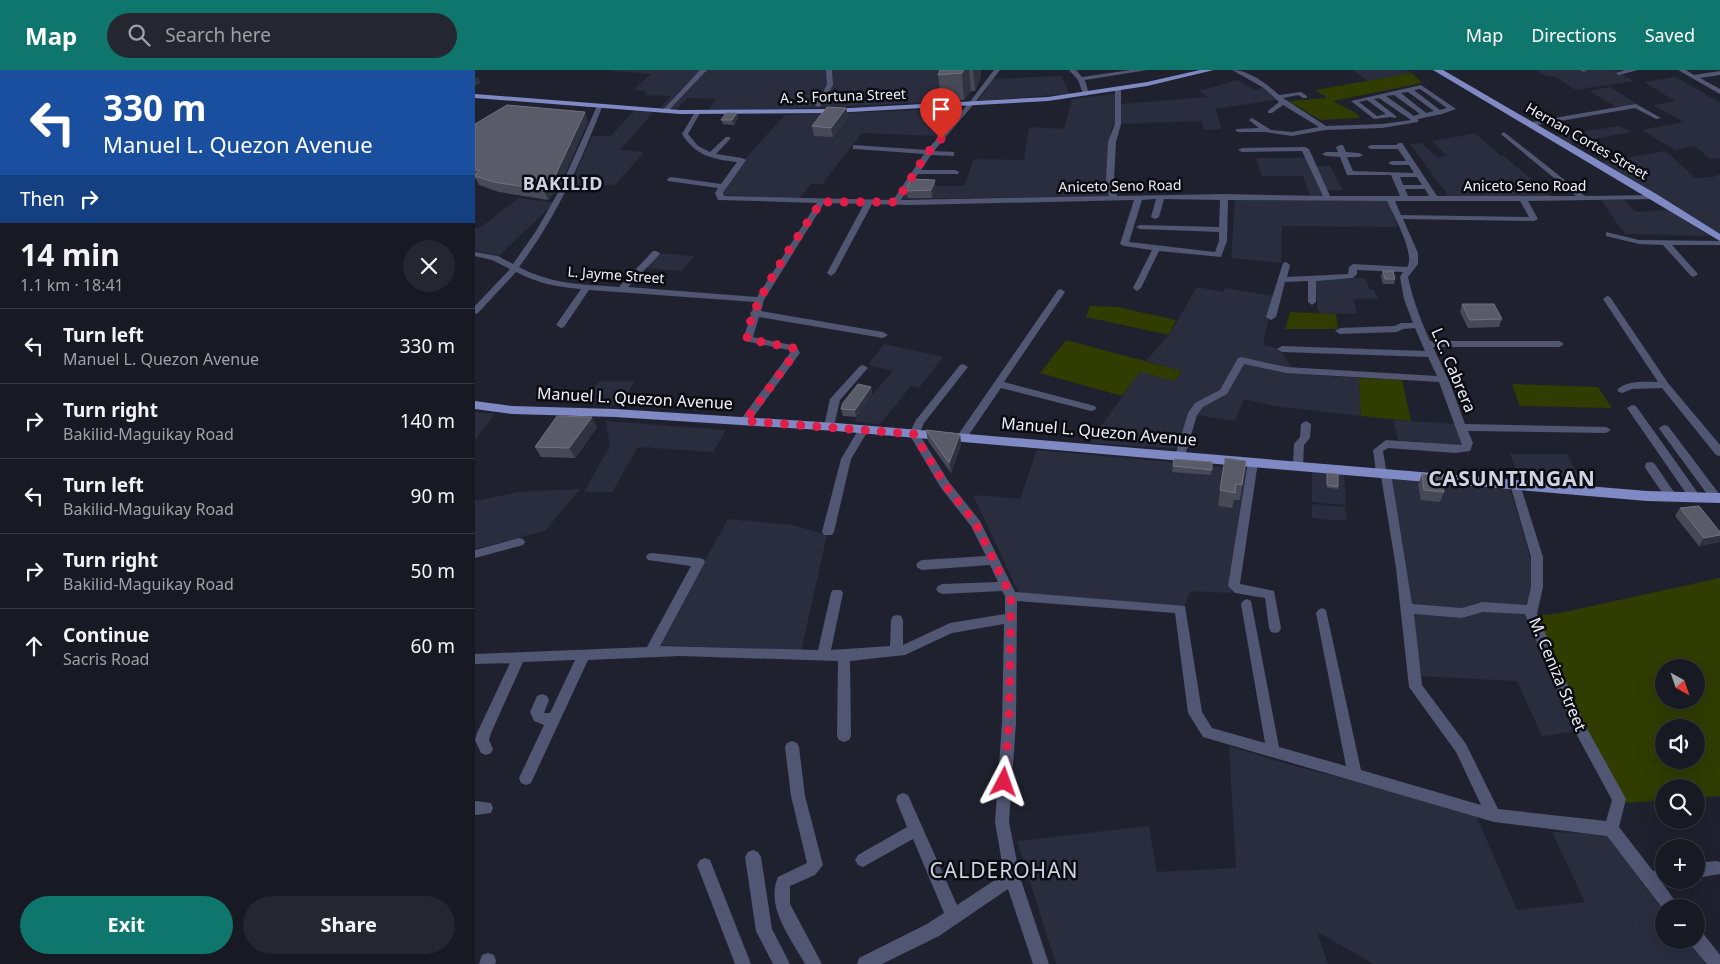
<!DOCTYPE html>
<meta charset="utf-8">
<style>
body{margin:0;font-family:"Noto Sans",sans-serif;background:#24272f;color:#f1f3f6;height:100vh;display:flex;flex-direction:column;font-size:19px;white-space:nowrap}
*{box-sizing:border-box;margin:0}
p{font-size:16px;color:#9ea1a5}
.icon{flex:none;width:28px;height:28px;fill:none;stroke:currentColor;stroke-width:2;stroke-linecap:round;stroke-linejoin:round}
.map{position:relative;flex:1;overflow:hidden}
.side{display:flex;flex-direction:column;background:#171a22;width:475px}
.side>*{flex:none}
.hud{background:#1a4fa0;color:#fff;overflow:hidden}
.needle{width:32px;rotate:140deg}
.controls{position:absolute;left:1180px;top:589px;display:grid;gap:10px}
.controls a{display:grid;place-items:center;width:50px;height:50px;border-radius:50%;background:#171a22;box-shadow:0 5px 20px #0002,0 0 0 1px #363840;font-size:25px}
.pin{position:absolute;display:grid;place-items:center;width:42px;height:42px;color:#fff;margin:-51px -21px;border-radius:50% 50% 50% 0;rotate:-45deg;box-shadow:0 0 5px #0007}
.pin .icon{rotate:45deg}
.me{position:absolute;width:55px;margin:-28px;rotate:4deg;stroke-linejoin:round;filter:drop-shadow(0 0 4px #0008)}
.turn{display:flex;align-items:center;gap:18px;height:105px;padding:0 20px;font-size:22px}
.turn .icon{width:65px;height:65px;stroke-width:2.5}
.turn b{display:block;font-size:35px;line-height:42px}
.then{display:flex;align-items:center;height:48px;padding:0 20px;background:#0003;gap:10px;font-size:19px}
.round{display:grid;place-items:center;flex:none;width:52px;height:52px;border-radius:26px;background:#24272f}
.summary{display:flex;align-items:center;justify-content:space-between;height:85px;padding:0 20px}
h1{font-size:30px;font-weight:700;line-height:38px}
.cta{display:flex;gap:10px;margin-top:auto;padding:10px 20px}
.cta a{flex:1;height:58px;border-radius:30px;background:#0f766e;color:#fff;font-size:20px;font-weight:700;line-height:58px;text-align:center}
.cta a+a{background:#24272f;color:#f1f3f6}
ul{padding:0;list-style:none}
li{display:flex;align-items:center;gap:15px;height:75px;padding:0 20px;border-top:1px solid #363840}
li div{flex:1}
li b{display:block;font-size:19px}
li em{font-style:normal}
header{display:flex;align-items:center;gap:30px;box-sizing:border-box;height:70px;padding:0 25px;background:#0f766e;color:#fff}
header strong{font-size:24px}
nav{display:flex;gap:28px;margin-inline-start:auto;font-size:18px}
.search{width:350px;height:45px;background:#24272f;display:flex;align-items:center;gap:12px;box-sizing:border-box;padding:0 18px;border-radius:28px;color:#9ea1a5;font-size:19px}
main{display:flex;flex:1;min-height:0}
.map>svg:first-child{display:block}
</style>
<header>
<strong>Map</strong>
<div class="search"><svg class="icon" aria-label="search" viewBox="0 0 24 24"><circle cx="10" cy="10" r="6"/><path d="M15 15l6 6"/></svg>Search here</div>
<nav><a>Map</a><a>Directions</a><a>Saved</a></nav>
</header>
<main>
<section class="side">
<div class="hud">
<div class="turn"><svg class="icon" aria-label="left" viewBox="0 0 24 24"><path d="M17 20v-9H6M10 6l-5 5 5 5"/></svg><div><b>330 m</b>Manuel L. Quezon Avenue</div></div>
<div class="then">Then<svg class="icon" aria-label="right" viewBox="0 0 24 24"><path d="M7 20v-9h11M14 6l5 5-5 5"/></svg></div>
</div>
<div class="summary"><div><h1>14 min</h1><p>1.1 km · 18:41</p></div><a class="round"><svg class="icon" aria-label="close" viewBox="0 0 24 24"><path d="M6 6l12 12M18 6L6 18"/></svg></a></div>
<ul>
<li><svg class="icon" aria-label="left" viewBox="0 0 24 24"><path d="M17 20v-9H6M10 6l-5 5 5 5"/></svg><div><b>Turn left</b><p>Manuel L. Quezon Avenue</p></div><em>330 m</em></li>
<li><svg class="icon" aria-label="right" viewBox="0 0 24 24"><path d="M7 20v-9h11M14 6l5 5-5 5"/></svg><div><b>Turn right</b><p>Bakilid-Maguikay Road</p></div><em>140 m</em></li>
<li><svg class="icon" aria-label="left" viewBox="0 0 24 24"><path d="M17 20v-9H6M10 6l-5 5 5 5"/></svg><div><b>Turn left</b><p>Bakilid-Maguikay Road</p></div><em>90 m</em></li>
<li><svg class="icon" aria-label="right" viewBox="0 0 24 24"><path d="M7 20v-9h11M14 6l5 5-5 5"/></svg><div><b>Turn right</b><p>Bakilid-Maguikay Road</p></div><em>50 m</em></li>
<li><svg class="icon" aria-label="ahead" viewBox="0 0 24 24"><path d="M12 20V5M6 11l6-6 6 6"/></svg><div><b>Continue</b><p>Sacris Road</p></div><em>60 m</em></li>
</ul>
<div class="cta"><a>Exit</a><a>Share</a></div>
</section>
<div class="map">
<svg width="1245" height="894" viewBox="0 0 1245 894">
<rect width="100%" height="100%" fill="#1f222e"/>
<g fill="#292d3e">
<path d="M130,0H479L465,32L286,40H234L240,29L212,28L202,39L185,38L196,26L170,25L171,21L158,20L176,4Z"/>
<path d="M877,0H932L937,3L893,11Z"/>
<path d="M1061,0H1140L1159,11L1101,20L1081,7L1069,5Z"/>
<path d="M587,6L594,24L503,31L518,9Z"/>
<path d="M1201,7L1245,33V88L1235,89L1220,76L1200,80L1167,60L1209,52L1178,35L1200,31L1169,12Z"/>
<path d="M763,10L780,20L790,17L804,29L741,39L746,59L729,60L727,51L645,54V34L733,27L724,21Z"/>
<path d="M1135,17L1164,35L1143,38L1114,21Z"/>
<path d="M641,24L640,53L637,56L634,73L635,126L428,129L436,116H489L499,89L549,90L554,57L589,59L597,29Z"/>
<path d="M446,40L444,44L481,46L463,66L387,63L347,114H336L324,129L248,125L270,89L310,45Z"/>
<path d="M159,41H179L145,80L169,82L140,115L95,116L117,66H136Z"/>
<path d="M1144,56L1156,62L1093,74L1080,66Z"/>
<path d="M1000,63L1026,86H1029L1077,127H974L935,74L946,73L962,87L972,86L957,71Z"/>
<path d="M1191,81L1220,108L1238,107L1245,104V165L1127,92Z"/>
<path d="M781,88H833L851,127L835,126L828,106H787Z"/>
<path d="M841,96H855L868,120H852Z"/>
<path d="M44,128L79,133L25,185L0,181V159L6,157Z"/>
<path d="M760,129L913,131L923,157L807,156L806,193L756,188Z"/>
<path d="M1126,130H1150L1160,142L1194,140L1235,166L1150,164Z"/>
<path d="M182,183L219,186L207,201L169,198Z"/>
<path d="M890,208L895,220H899L903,229H878L882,244L843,243L840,210Z"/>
<path d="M722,217L749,222L750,218L798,226L788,275L805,279L816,297L814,303L884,308L886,346L799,336L769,329L760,351L721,345L710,379L614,373L665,302L700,311L707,301L671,291L694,265Z"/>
<path d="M409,274L468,287L444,318L436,316L405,354L380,352L382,343L418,301L393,295Z"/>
<path d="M124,311H160L145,335L109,333Z"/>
<path d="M0,342L20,344L0,370Z"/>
<path d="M918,350L983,354L989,372L986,375H981L923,370Z"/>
<path d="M131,351L251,360L238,382L163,377L137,422H109L135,376Z"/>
<path d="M562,380L773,399L756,523L716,521L709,536L545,523L541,517L498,425L545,429Z"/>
<path d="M1035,384H1092L1106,411L1076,409L1072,402L1075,409L1043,406Z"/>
<path d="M837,399L869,402L871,435L837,432Z"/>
<path d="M914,408L1035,419L1051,471L1057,497L1054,536L985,539L934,534Z"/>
<path d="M105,419L70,461L0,479V431L44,422Z"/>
<path d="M837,434L870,437L872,451L837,448Z"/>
<path d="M253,449L318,455L352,465L326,581L182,575Z"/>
<path d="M1014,541L1052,543L1101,661L1067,666L1042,611L943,606L935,544L988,548Z"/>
<path d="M754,676L812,694L1000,743L1042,840L1110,832L1077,762L1131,764L1189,838V870H1214L1233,894H899L842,862L853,894H581L542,771L674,756L682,802L761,798Z"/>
</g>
<g fill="#303c00" fill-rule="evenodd">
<path d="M937,3L947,13L858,31L881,43L885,48L845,50L814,31L852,28L840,20Z"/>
<path d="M615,236L642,237L701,250L694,265L611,247Z"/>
<path d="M815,242L861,244L863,259H810Z"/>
<path d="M591,270L707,301L700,311L665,302L647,326L565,303Z"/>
<path d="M884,308L927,310L936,351L886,346Z"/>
<path d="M1037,314L1123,317L1137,338L1045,336Z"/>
<path d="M1245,508V726L1221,728V718H1189V730L1152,733L1109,658L1061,546L1085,543ZM1189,598H1221V630H1189ZM1189,658H1221V690H1189Z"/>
</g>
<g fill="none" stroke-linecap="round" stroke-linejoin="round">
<g fill="#515673" fill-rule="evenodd">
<path d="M225,0H232L192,42H188V40Z"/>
<path d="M351,0H357L358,15L345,36L343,37L340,35L352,15Z"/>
<path d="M519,0H525L498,35L459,81L479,82V86L456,85L446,100H480L484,102L483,104H443L426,130L634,126L631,109L633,72L640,54V19L643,17L646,19V54L641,72L639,109L642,126L749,124L848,126L827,81L767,82L763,80L767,78L830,77L834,79L855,126H925L916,105H872L865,87L851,86L847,84L851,82H863L861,77L865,75H868L871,82L884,83L888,85L884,87H872L878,101L939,103L934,95H917L913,93L917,91H931L923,79H896L892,77L896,75H921L924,73H927L962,126H1101L1027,65L1026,64L1029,62L1110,126L1183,125V129H1180L1053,131L1063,149L1059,151L928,149L943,183V194L933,207C938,230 946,251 955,271H1084L1089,274L1084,277H958L975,313L990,354L1131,357L1136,360L1131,363L993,361L998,373L995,381L980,383L913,378L908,381L911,399L916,403L937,534L987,538L1008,532L1052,535L1056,517V487L1035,414L1036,411H1044L1068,487V517L1062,544L1110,655L1151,729L1144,757L1178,801L1189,799V810H1195L1188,814L1205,838H1189V840L1132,766L1019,752L728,667L713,643L700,543L542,531L541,653L534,752L545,807L574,894H558L533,819L464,866L407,894H382L384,888L452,854L469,843L438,769L388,797L383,795L380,790L383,785L432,757L421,730L423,725L428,723L433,725L482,835L529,804L520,752L527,653L529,554L477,563L430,585L375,591L376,666L374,670L369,672L364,670L362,666L363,591L205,586L113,590L56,713L51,715L46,713L44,708L69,655L59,651L55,642L62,626L67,624L72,626L74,630L69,643H75L100,590L48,592L16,663L14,670L18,679L16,683L11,685L6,683L0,670L2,663L35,593L0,594V584L172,577L216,496L173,490L171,487L173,484L177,483L224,488L228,489L230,492L185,576L343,580L356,523L358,520H366L368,523L356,580L415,576L416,550L418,546L422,545L426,546L428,550V575L475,553L530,544V526L527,521L467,524L463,522L461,519L463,516L467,514L523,512L515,495L447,500L443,498L441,495L443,492L447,490L511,486L496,456L466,418L434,364L441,350L485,295L488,294L493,297L449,353L444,364L474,412L505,451L540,522L710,536L727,642L737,658L790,673L766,534L768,531L772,529L776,531L804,677L871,696L841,543L843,540L847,538L851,540L886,700L1006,735L981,682L934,617L921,498L906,406L901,402L898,380L911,370L987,375L964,312L811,303L769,294L752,324L728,337L722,345L709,389L705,390L700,386L713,343L720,333L745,320L763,288L766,287L811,297L962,306L953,287L807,282L802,279L807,276L950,281L940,258L928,259L922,262L865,264L860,261L865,258L920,256L926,253H938L929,229L925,207L928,202L882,200V204L878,208L841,211V232L837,235L833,232V211L810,212L801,247L796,250L791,247L808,193L811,192L815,195L812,207L873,204L874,197L878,194L932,197C941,185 918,144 912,131L753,130L752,171L746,187L684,181L666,218L662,221L658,218L677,180L649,176L645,174L659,130L436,135L397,134L360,203L356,206L352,203L389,134L349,133L289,230L286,241L408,262L413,265L408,268L284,247L278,267L321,276L325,283L274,353L270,354L265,351L266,349L315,283L314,280L270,271L268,269L276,245L275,243L277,241L280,232L114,220L89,257L86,258L81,255L106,219C82,217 62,213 41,202L3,243L0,244V236L35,199L17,190L0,186V182L23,186L38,194L61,161L84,121L122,36L127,37C105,94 81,148 44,197C78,215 107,214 144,217L178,181H181L185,183L184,185L153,217L282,227L342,133L246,130H243L240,123L243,118L193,111L192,109L196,107L246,114L262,92C237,89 221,86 207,64L220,42L225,43L213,64L223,76L235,82L251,67H255V69L241,84L267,88L271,90L248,123L249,126L418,130L449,84L381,79H378V75L452,80L494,33ZM925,107H942L947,115H928ZM930,119H950L954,126H933ZM681,129L676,147L680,149L684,147L689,129L745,130L744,157L665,155L661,157L665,159L744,162V171L740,182L654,172L667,130ZM920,131H1045L1054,147L926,145ZM1008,542L1050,544L1098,658L1137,730L1131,751L1023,739L991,674L947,615L939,544L987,548Z"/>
<path d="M594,0H601L607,7L656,0H672L610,10L614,24L611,26L608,24L603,10Z"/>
<path d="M757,0C774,0 792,14 804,25L826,22L832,26V28H828L823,25L808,28L851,56L907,54L936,50L904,28L899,29L921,46V48L915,47L899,49L876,31L946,15L981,39L967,44L943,49V52L907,58L850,60L817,66L790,62H763L761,61V59L784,58L774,50L777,48L796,60L817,62L844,57L808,35L797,43H793V41L804,32L789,18ZM945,19L972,38L965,40L939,20ZM933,22L959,41L951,43L926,23ZM919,25L945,44L939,46L911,26ZM892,30L911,44L902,46L884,32Z"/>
<path d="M1105,0H1112L1109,2Z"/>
<path d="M1150,0H1163L1144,5L1141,3Z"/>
<path d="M1203,0H1211L1219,5L1245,1V5L1225,8L1245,19V24Z"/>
<path d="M1161,34L1186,48L1181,49L1160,38L1056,56L1053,54L1056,52Z"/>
<path d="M1131,162L1164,170L1245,171V175H1197L1223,204L1219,207L1216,206L1188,175L1164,174L1131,166Z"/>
<path d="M586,219L590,222L529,312L620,336L621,338L620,340L616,341L526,318L491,369H483L482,367L483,365L583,220Z"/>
<path d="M1132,226L1135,227L1193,313L1245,375V386L1241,385L1187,318L1157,319L1147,323L1144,322L1142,320C1152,310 1169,312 1183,312L1128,229Z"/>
<path d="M388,295L393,298L391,300L365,330L359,356L358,358H350L349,356L355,329L385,296Z"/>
<path d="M1157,335L1161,336L1225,426L1227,429L1225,432H1217L1152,338Z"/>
<path d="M831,351L836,354L835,368L829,375L828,395L823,399L818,395L819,374L825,367L826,354Z"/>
<path d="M1189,355L1193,356L1245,425V432H1238L1185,360L1184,358Z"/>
<path d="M389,356L394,359L376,389L359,462L357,465H349L347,462L366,389L385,357Z"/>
<path d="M778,388L783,392L765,514L799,521L806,558L804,562L800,563L796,562L794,558L790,528L760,523L753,516L773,392Z"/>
<path d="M1175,392L1179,393L1201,425L1203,428L1201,431H1193L1171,399L1170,396L1171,393Z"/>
<path d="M44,468L48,469L50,472L48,475L0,488V480Z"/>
<path d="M317,671L322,673L324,677L330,726L348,795L340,805L315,816V834L347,894H330C316,868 290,837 303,807L332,793L316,726L310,677L312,673Z"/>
<path d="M0,731L16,733L18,738L16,743L0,745Z"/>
<path d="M278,780L283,782L286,787L297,859L315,894H298L281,861L270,787L273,782Z"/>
<path d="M230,788L235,790L276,894H260L222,795L225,790Z"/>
<path d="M1241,791L1245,792V804L1221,808V793Z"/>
<path d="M1221,860L1227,862L1245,885V894H1232L1215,874L1214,870H1221Z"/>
<path d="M13,883L19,885L21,891L20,894H4L7,885Z"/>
</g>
<g fill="#7f89c4" fill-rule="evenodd">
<path d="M725,0H739L672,16L573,31L357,43L205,44L0,28V24L205,40L357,39L573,27L672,12Z"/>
<path d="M958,0H968L1183,125L1245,164V171Z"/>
<path d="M0,331L37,336L140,339L361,353L1172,421L1245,423V433L1172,431L361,361L140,347L37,344L0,339Z"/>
</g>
</g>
<g fill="#474a56">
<path d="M465,0H506V6L500,21H496L489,30L466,31L463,5Z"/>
<path d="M483,31L484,38L481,42H461L460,35Z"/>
<path d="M371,38L373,47L358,67L339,66L337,56Z"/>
<path d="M262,43L263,48L259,55L248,54L246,50Z"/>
<path d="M113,51L85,115L73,130L24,122L4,115L1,109H0V54Z"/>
<path d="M461,117L457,128H433L431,121Z"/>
<path d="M908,201L920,209L919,214H908L906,206Z"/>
<path d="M987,234L1027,249L1024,257L993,258L985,242Z"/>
<path d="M396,317L397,324L381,347L368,346L366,339Z"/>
<path d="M122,357L100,388L66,387L60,377Z"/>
<path d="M451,360L485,364L486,375L476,403L453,371Z"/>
<path d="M699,389L737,392L736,405L697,402Z"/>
<path d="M771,391L765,430H759L757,438L743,436L745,420Z"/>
<path d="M852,403L863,417V419L852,418Z"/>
<path d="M947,404L969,422L965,432L946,430L943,415Z"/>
<path d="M1205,438L1245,462V472L1224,476L1200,446Z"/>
</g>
<g fill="#2f323f">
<path d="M489,0H494L496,21L489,30L487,3Z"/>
<path d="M498,0H506V6L500,21Z"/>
<path d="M3,7L6,13L0,16V8Z"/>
<path d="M483,31L484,38L481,42L480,35Z"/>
<path d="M371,38L373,47L358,67L356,58Z"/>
<path d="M110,42L113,51L85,115L73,130L69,120Z"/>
<path d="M262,43L263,48L259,55L257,50Z"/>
<path d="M460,110L461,117L457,128L456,120Z"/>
<path d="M396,317L397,324L381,347L380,340Z"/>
<path d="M117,347L122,357L100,388L94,378Z"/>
<path d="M485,364L486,375L476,403L474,393Z"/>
<path d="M1245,465V472L1224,476L1229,468Z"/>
</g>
<g fill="#595c68" stroke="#70737f">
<path d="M465,0H489L487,3L463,5Z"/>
<path d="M483,31L480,35H460L461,32Z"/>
<path d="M32,35L110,42L80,106L69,120L19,112L0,106V105L5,100H0V54Z"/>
<path d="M352,37L371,38L356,58L337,56Z"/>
<path d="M251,43H262L257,50H246Z"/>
<path d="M436,109L460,110L456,120L431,121Z"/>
<path d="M908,201H918L920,209H910Z"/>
<path d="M987,234H1019L1027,249L995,250Z"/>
<path d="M383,314L396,317L380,340L366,339L368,333Z"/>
<path d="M82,346L117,347L94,378L60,377Z"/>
<path d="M451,360L485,364L474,393Z"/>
<path d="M750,388L771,391L767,415L761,414L760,423L745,420Z"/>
<path d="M699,389L737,392V400L698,396Z"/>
<path d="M852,403L863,404V417L852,415Z"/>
<path d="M947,404L966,406L969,422L949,420Z"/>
<path d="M1224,436L1245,462V465L1229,468L1205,438Z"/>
</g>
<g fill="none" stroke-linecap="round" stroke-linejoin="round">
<path stroke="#e11d48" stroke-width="9" stroke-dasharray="0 16.2" d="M466,69L452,83L421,132H346C325,165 274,232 272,269L318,278L320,283L270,351L439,364L470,415L501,454L536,526L534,653L529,712"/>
</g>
<g text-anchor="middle" stroke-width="5" stroke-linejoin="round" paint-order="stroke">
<g font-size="14" fill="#eff1fa" stroke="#0b0c11">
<text transform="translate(368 26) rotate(-2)" y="5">A. S. Fortuna Street</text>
<text transform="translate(1112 71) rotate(30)" y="5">Hernan Cortes Street</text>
<text transform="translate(645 116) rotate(-1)" y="5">Aniceto Seno Road</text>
<text x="1050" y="121">Aniceto Seno Road</text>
<text transform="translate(141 205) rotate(4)" y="5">L. Jayme Street</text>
</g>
<g font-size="16" fill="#eff1fa" stroke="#0b0c11">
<text transform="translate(979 300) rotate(67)" y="6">L.C. Cabrera</text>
<text transform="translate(160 328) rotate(3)" y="6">Manuel L. Quezon Avenue</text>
<text transform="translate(624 361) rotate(5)" y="6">Manuel L. Quezon Avenue</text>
<text transform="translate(1083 604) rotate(67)" y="6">M. Ceniza Street</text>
</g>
<g font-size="18" font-weight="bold" letter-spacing="1" fill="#cfd2e3" stroke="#0b0c11">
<text x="88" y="120">BAKILID</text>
</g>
<g font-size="21" font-weight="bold" letter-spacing="1" fill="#cfd2e3" stroke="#0b0c11">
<text x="1037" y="416">CASUNTINGAN</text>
</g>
<g font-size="21" letter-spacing="1" fill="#cfd2e3" stroke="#0b0c11">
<text x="529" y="808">CALDEROHAN</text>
</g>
</g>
</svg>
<div class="controls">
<a><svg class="needle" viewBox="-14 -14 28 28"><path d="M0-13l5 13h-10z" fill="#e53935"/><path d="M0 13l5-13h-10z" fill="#9ea1a5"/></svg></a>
<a><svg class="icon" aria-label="sound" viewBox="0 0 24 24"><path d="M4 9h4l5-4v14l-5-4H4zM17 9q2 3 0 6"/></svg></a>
<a><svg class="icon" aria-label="search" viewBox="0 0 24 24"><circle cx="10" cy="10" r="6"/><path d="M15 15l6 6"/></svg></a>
<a>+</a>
<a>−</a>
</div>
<div class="pin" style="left:466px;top:69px;background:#d93025"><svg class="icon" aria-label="arrive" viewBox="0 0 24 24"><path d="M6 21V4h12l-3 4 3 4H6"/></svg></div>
<svg class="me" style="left:529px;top:712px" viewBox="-20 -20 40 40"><path d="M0-17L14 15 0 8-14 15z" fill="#e11d48" stroke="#fff" stroke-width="4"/></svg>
</div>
</main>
